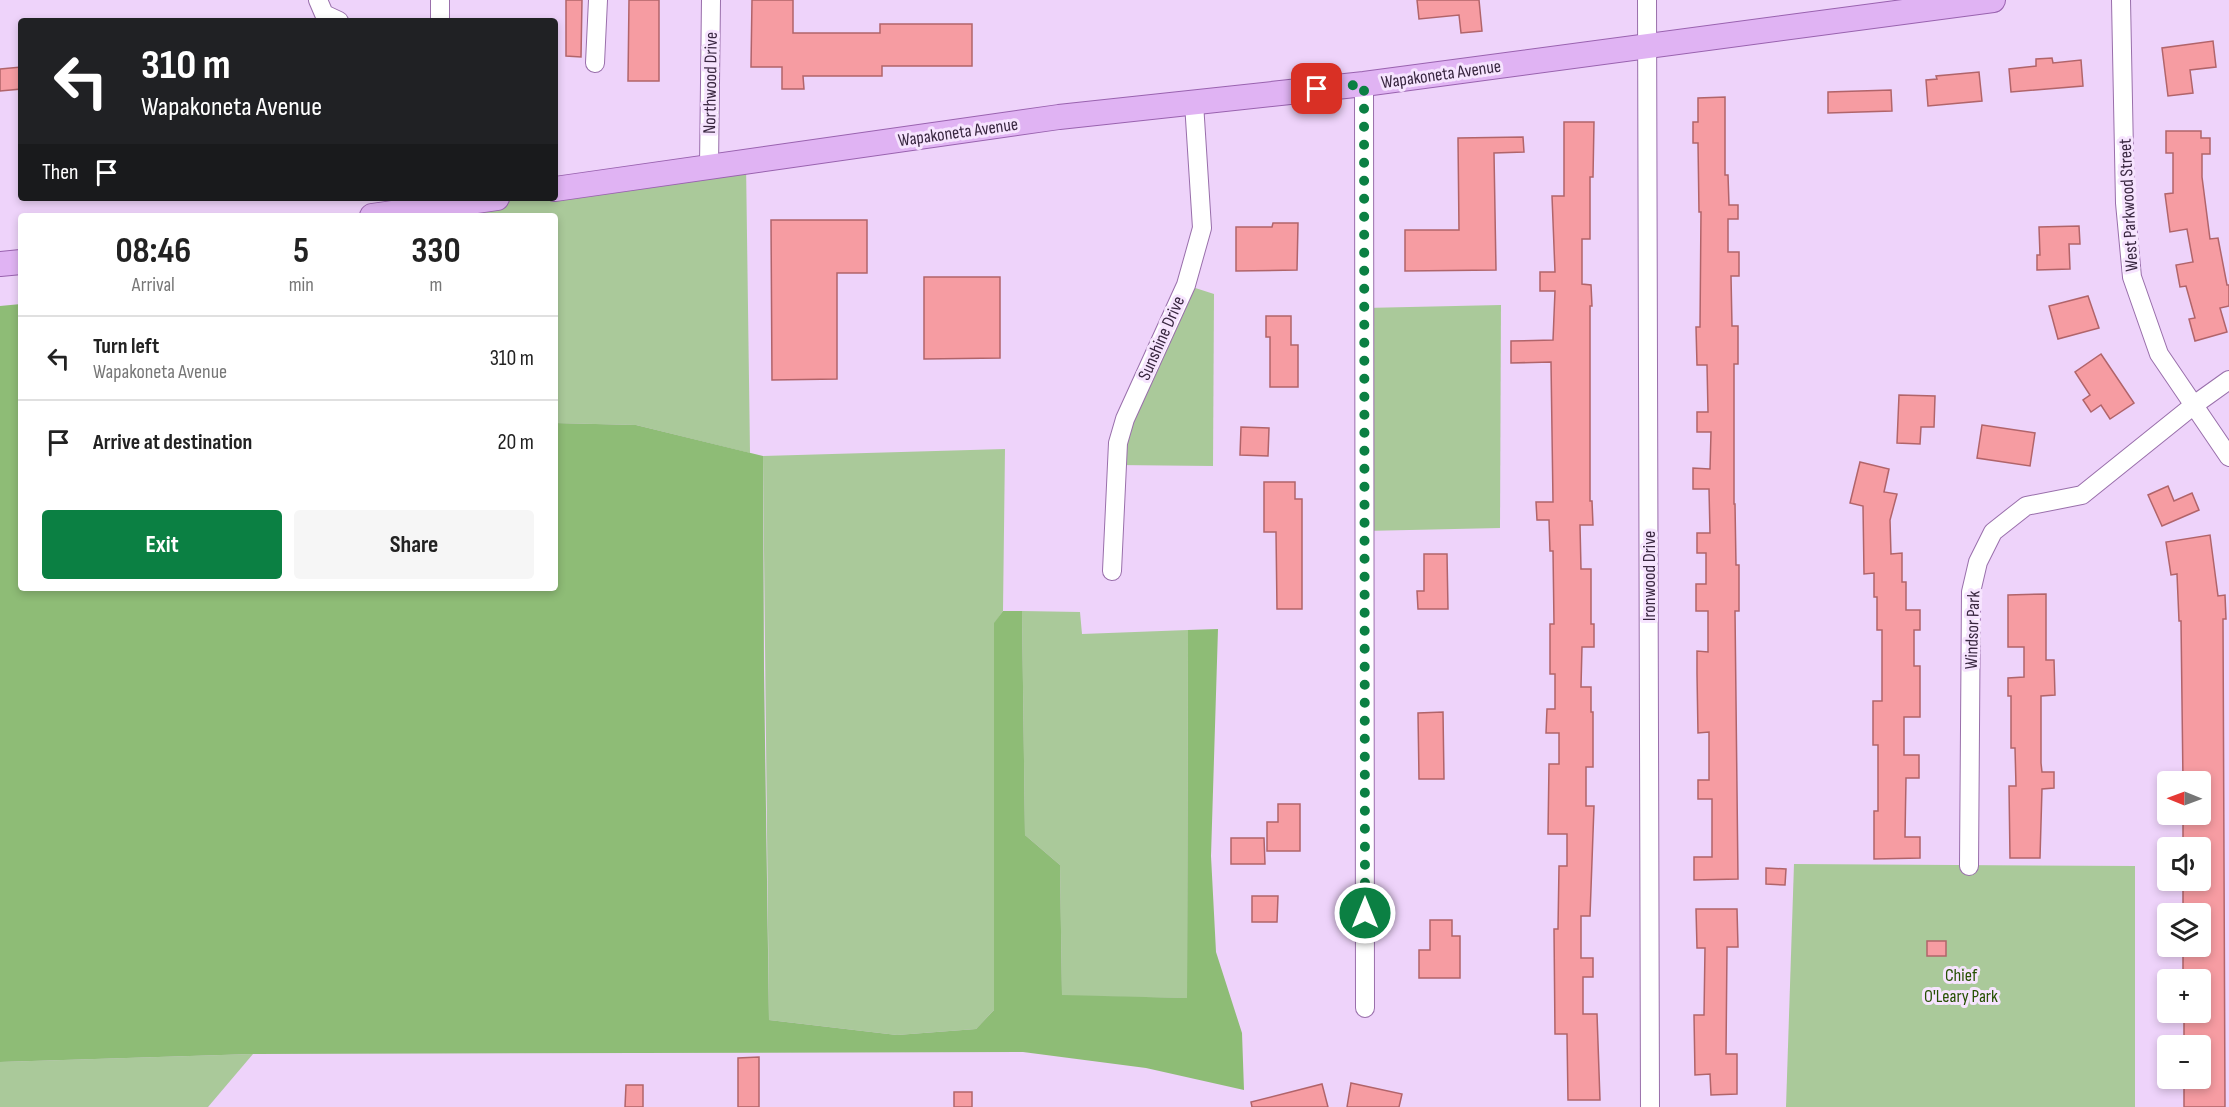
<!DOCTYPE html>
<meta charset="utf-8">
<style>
body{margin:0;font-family:"Sofia Sans Condensed",sans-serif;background:#f6f6f6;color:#222;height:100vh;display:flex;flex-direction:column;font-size:22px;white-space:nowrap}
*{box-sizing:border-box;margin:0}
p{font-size:20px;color:#767676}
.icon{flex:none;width:33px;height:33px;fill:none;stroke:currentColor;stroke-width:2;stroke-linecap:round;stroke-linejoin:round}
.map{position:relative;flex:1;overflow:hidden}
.sheet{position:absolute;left:18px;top:213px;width:540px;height:378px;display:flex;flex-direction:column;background:#fff;border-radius:6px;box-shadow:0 3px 9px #0003}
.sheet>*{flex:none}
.guide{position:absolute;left:18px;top:18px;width:540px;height:183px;border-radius:6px;box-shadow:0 3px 9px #0003;background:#202124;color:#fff;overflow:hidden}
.needle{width:39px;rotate:271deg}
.tools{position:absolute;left:2157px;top:771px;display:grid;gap:12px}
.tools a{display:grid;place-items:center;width:54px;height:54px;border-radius:6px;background:#fff;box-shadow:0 3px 9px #0003;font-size:30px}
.pin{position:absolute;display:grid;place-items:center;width:51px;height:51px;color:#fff;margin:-26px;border-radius:12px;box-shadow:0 3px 9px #0006}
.me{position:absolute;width:66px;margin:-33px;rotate:0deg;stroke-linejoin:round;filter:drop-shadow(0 0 4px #0008)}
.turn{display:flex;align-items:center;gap:21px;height:126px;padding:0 24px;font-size:27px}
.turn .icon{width:78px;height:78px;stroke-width:2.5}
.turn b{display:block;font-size:42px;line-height:51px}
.then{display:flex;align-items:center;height:57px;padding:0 24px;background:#0003;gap:12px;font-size:22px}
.eta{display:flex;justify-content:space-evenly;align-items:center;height:102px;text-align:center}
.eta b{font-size:36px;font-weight:700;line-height:42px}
.cta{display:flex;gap:12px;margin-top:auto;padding:12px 24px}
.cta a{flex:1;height:69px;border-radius:6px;background:#0b8043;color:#fff;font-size:24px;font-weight:700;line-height:69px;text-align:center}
.cta a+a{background:#f6f6f6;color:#222}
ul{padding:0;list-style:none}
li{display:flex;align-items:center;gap:18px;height:84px;padding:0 24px;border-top:2px solid #e0e0e0}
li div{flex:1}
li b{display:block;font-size:22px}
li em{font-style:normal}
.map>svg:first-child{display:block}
</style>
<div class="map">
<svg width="2229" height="1107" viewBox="0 0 2229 1107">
<rect width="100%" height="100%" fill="#eed3fa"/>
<g fill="#aac99a">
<path d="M746,162L750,453L636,425L555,423V216H372L497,198H555Z"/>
<path d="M1186,285L1214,294L1213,466L1116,465Z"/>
<path d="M1501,305L1500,528L1364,531V308Z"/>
<path d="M1005,449L1003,611L994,624V1010L976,1029L897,1035L769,1020L763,456Z"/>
<path d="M1022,611L1080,612L1082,634L1188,630L1187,998L1062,996L1060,865L1025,835Z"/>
<path d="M1794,864L2135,866V1107H1786Z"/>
<path d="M253,1054L208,1107H0V1062Z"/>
</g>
<path fill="#8ebc76" d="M21,304V588H555V423L636,425L763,456L764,670L769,1020L897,1035L976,1029L994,1010V623L1003,611H1022L1025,835L1060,865L1062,995L1187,998L1188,630L1218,629L1211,856L1216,952L1242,1033L1244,1090L1146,1068L1023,1052L253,1054L0,1062V306Z"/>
<g fill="#f69ca2" stroke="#b1646a" stroke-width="1.5">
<path d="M566,0H582L581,57L566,56Z"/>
<path d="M629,0H659V81H628Z"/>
<path d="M752,0H793V33H880V24H972V66H882V76H803L804,89H782V67H751Z"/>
<path d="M1417,0H1479L1482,31L1461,33L1459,15L1419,19Z"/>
<path d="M2213,41L2216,67L2190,70L2193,93L2168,96L2162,48Z"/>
<path d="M2052,58L2053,63L2081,60L2083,86L2011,92L2009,69L2036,66V59Z"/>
<path d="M21,67V89L0,91V69Z"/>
<path d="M1979,72L1982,101L1928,106L1926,80L1937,79L1936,76Z"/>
<path d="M1891,90L1892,111L1828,113V92Z"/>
<path d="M1725,97V175H1728L1729,205H1738V219H1728V252H1739V276H1731L1732,326H1738V364H1734V504H1735L1736,565H1739V611H1735L1738,879L1694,880V857H1712V799H1698V780H1709V732L1698,733L1697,674V651L1708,652V611H1696V584H1706V553H1697V533H1710L1709,489H1693V468L1710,469L1711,432H1697V412H1708L1707,365H1697L1696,327H1700L1701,212H1699L1698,143H1693V122H1698V98Z"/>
<path d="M1564,122H1594L1593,177H1590V239H1582V284L1591,285L1592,306H1590V501H1592L1593,525H1580L1581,569H1591V624H1594V647H1582L1581,687H1591V712H1593V767H1586V806H1594L1590,916H1581V958H1593V977H1583V1014H1597L1600,1100H1568L1567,1034H1555L1554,929H1558L1559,866H1567V834H1548L1549,764H1559V733H1546L1547,709H1555V674H1550V624H1554L1553,551H1550L1549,520H1537L1536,502H1553L1551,362L1511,363V341L1553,340L1555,291H1540V272H1555L1552,196H1564Z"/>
<path d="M2166,131H2201V138H2210V154H2202V177L2210,239L2218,238L2227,285H2229V306L2220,308L2227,332L2195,341L2189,319L2195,318L2186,286L2180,287L2176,265L2193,262L2187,229L2170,232L2165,194L2173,193V153H2166Z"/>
<path d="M1523,137L1524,152L1494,153L1496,270L1405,271V230H1459L1458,138Z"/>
<path d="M771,220H867V273H837V379L772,380Z"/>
<path d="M1273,223H1298L1297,270L1236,271V227H1272Z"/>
<path d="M2079,226L2080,244H2069L2070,269L2037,270V255H2040L2039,227Z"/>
<path d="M924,277H1000V358L924,359Z"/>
<path d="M2088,296L2099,328L2058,339L2049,306Z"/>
<path d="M1266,316H1291V345H1298V387H1270V337H1266Z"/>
<path d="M2101,354L2134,403L2110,419L2101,405L2091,412L2083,400L2090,395L2075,372Z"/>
<path d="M1899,395L1935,396L1934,427H1921L1920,444L1897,443Z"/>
<path d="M1982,425L2035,433L2030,466L1977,458Z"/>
<path d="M1241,427L1269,428L1268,456L1240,455Z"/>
<path d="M1860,462L1889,469L1884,492L1897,494L1890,520L1891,554L1902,553V582H1906V610H1920V630H1914V666H1920V717H1904V755H1919V778H1906L1905,837H1920V858L1874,859V811H1878V745H1873V701H1882V630H1877V597H1874V573L1864,574L1863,506L1850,503Z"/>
<path d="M1264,482H1295V499H1302V609H1277L1276,532H1264Z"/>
<path d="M2168,486L2174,501L2192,493L2199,510L2162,526L2148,495Z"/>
<path d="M2210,535L2218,596L2225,595L2226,619H2223L2225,1107H2184V1078H2200V1046H2184V1012H2200V970H2183V946H2200V914H2183V880H2200V848H2183V814H2200V782H2183L2181,621H2179L2177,574L2171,575L2166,542Z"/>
<path d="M1424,554H1447L1448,609H1418L1417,591H1424Z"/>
<path d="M2046,594V660H2054L2055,695L2041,696V763L2042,772H2054V788L2042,789L2040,858H2010L2009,786H2016L2015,748H2011V696H2008V678L2024,677V647H2008V595Z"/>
<path d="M1443,712L1444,779H1419L1418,713Z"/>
<path d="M1278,804H1300V851H1267V822H1278Z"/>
<path d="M1231,838H1264L1265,864H1231Z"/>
<path d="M1766,868L1786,869L1785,885L1766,884Z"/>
<path d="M1252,896H1278L1277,922H1252Z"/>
<path d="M1696,909H1737L1738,947H1727L1726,1054H1737V1094L1711,1095L1710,1074L1695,1075L1694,1015H1704L1705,948H1697Z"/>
<path d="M1430,920H1452V936H1460V978H1419V950H1430Z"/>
<rect x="1927" y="941" width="19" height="15"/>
<path d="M759,1057V1107H738V1058Z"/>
<path d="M1351,1083L1402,1094L1399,1107H1347Z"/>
<path d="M1322,1084L1328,1107H1252L1251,1102Z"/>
<path d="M626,1085H643V1107H625Z"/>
<rect x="954" y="1092" width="18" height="15"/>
</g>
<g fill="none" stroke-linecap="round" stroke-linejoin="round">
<defs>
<g id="minor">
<path d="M318,0L324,14L339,21"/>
<path d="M440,0V21"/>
<path d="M1647,0L1650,1107"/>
<path d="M2121,0L2125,203L2132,277L2159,354L2229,457"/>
<path d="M595,63L598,0"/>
<path d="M1364,84L1365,1008"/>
<path d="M709,166L711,0"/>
<path d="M1112,571L1118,443L1125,419L1186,285L1202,228L1194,103"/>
<path d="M1969,866L1971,592L1978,562L1993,532L2026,506L2082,495L2194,405L2229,380"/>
</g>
<g id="major">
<path d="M555,189L1059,117L1364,84L1993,0"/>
<path d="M372,216L497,198"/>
<path d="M0,264L21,262"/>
</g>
</defs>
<use href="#minor" stroke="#996fab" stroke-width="20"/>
<use href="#major" stroke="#9962af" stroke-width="26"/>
<use href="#minor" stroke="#fff" stroke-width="18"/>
<use href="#major" stroke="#e0b3f3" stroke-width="24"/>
</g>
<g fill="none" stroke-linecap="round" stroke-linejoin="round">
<path stroke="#0b8043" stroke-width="10" stroke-dasharray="0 18" d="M1317,89L1364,84L1365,913"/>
</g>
<g text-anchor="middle" stroke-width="6" stroke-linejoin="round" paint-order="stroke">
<g font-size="18" fill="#392740" stroke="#f6e4fe">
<text transform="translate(1441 74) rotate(-8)" y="6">Wapakoneta Avenue</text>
<text transform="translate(710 83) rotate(-89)" y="6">Northwood Drive</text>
<text transform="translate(958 132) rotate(-8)" y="6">Wapakoneta Avenue</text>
<text transform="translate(2128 205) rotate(-93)" y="6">West Parkwood Street</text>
<text transform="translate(1161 338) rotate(-66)" y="6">Sunshine Drive</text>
<text transform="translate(1649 576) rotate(-90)" y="6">Ironwood Drive</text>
<text transform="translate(1972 630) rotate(-88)" y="6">Windsor Park</text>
</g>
<g font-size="18" fill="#265002" stroke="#f6e4fe">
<text x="1961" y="981">Chief<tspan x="1961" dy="21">O'Leary Park</tspan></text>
</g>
</g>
</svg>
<div class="tools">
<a><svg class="needle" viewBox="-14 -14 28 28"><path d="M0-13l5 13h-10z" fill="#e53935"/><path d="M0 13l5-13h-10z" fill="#767676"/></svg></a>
<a><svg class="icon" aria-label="sound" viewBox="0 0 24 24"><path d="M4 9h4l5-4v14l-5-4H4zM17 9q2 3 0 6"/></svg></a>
<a><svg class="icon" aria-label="layers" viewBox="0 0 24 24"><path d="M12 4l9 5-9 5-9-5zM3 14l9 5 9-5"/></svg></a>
<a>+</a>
<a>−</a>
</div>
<div class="pin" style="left:1317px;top:89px;background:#d93025"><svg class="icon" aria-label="arrive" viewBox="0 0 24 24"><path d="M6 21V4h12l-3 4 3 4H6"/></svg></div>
<svg class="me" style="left:1365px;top:913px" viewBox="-20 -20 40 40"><circle r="17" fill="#0b8043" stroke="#fff" stroke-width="3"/><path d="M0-11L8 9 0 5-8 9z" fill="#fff"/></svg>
<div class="guide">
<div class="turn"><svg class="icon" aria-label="left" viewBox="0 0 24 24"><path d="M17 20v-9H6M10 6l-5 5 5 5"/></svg><div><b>310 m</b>Wapakoneta Avenue</div></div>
<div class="then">Then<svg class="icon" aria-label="arrive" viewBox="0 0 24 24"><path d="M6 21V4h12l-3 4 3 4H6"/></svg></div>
</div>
<section class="sheet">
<div class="eta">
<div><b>08:46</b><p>Arrival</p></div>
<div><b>5</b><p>min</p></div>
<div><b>330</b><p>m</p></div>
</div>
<ul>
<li><svg class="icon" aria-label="left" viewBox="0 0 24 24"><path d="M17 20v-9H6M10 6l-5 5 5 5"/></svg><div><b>Turn left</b><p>Wapakoneta Avenue</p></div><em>310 m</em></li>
<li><svg class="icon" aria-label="arrive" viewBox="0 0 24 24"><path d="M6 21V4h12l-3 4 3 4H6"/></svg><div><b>Arrive at destination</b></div><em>20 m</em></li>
</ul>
<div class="cta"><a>Exit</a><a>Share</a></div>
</section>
</div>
